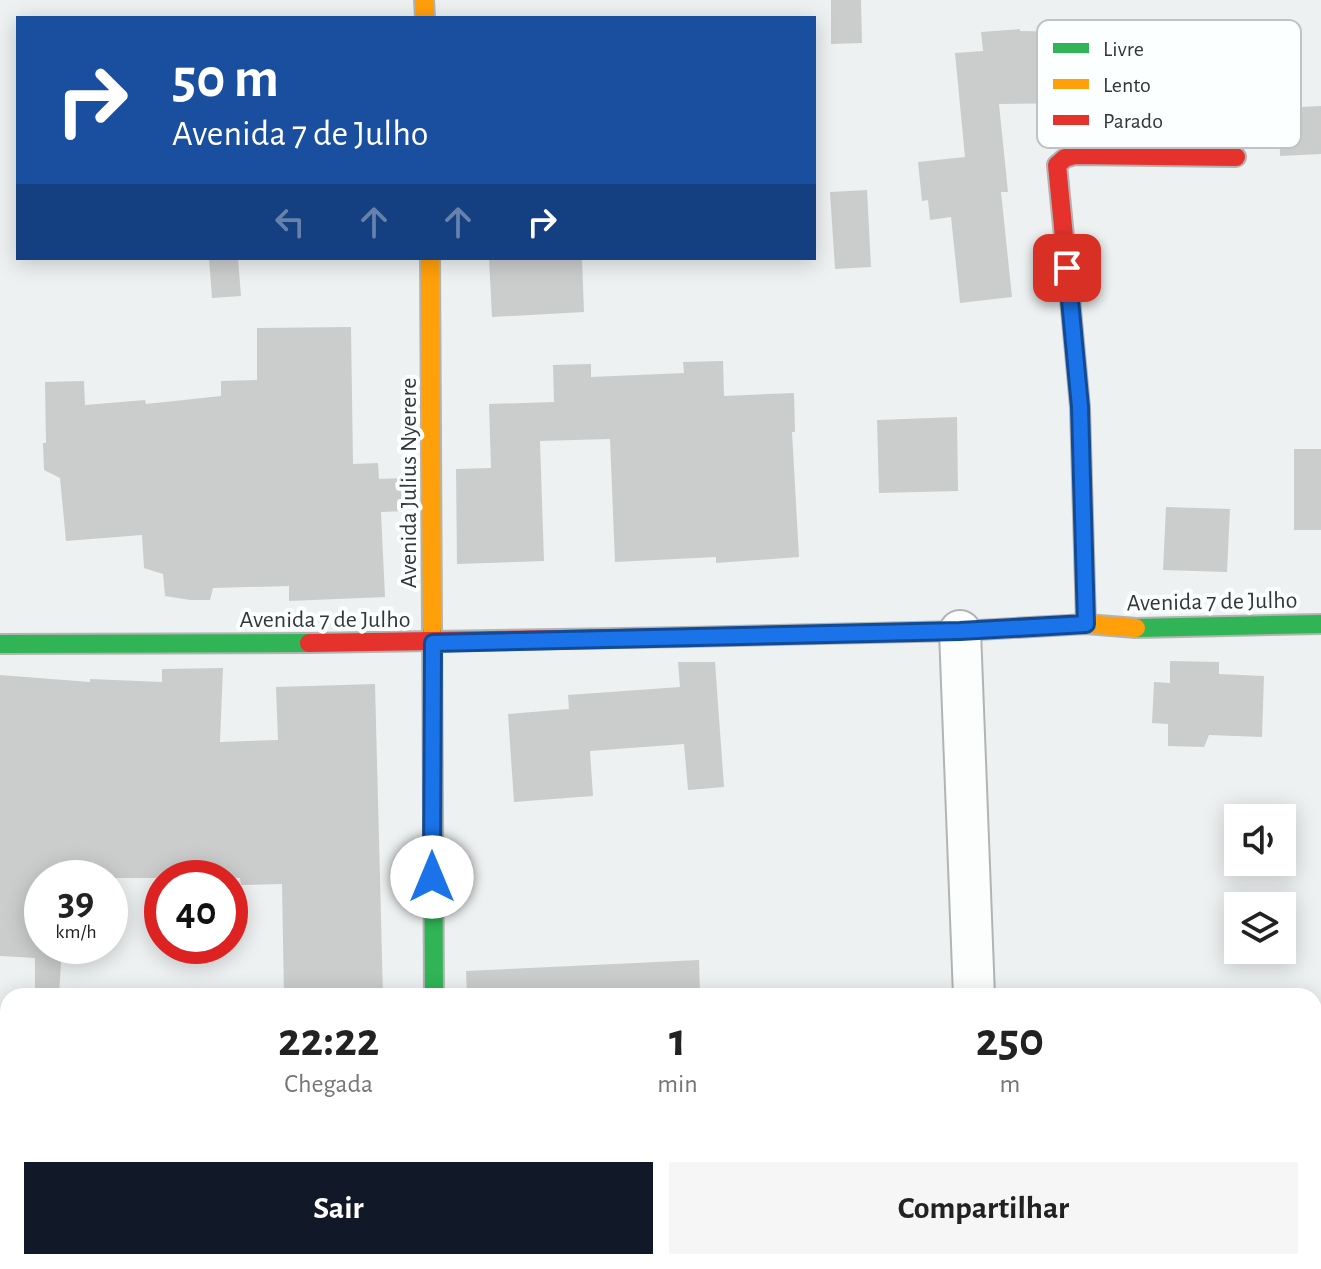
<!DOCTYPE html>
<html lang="pt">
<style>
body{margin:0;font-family:"Alegreya Sans",sans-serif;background:#f6f6f6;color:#222;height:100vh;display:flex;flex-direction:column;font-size:30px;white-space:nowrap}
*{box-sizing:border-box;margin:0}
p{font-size:26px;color:#767676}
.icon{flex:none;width:44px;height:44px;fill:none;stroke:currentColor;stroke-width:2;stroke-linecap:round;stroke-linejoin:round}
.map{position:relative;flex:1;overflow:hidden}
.sheet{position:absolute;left:0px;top:988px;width:1322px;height:282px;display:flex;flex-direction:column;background:#fff;border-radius:24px 24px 0 0;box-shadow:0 4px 20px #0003}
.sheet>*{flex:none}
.top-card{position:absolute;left:16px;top:16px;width:800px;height:244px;border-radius:0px;box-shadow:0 4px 20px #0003;background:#1a4fa0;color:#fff;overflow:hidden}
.fabs{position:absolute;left:1224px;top:804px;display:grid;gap:16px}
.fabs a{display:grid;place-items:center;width:72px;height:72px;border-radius:0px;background:#fff;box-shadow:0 4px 20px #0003;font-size:40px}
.speed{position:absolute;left:24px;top:860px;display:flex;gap:16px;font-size:40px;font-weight:700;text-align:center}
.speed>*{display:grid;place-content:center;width:104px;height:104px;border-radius:50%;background:#fff;box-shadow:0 4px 20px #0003;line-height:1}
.speed small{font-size:20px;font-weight:400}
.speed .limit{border:12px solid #d22;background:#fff;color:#111}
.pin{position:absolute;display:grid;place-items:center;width:68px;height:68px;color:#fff;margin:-34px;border-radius:16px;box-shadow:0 4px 12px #0006}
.me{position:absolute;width:88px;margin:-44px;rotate:0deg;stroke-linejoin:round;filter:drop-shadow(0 0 6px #0008)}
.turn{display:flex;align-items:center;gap:28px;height:168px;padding:0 24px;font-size:36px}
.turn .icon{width:104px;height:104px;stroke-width:2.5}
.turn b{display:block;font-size:56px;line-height:68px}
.lanes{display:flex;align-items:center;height:76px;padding:0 24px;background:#0003;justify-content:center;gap:40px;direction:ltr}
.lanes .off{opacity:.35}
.eta{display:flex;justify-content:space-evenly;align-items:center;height:136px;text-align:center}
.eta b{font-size:48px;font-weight:600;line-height:56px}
.button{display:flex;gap:16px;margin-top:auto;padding:16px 24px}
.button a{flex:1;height:92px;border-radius:0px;background:#111827;color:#fff;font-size:32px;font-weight:600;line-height:92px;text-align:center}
.button a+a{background:#f6f6f6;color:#222}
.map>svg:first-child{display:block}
</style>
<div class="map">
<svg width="1321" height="1269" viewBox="0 0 1321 1269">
<rect width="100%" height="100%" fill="#eef1f1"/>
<g fill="#cbcdcd">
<path d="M831,0H861L862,43L831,44Z"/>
<path d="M1020,29V31L1078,32V103L999,104L1008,192H1001L1012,297L960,303L951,217L930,220L928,200L922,201L918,162L965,157L955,53L983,51L981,32Z"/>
<path d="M1321,106V154L1280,156L1279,108Z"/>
<path d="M867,190L871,267L835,269L830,192Z"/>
<path d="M209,258H238L241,296L212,298Z"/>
<path d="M489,258H582L584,312L492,317Z"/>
<path d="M351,327L353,464L378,463L379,479L406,478V511L381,512L385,597L289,601V586L213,588L210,600H190L165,596L163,574L144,568L142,535L66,541L60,478L44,470L43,443H46L45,382L84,381L85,405L145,400L146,404L221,396V381L257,380V328Z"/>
<path d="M723,361L724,396L794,393L795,432H792L799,557L716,563V557L615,562L610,439L540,441L544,561L457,564L456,469L491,468L489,404L554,402L553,365L591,364V377L684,373L683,362Z"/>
<path d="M957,417L958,491L879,493L877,420Z"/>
<rect x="1294" y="449" width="27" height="81"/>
<path d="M1166,507L1230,509L1227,572L1163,570Z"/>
<path d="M1170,661L1219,662V674L1264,676L1262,737L1209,735L1204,747L1168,746V724L1152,723L1154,682L1170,683Z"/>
<path d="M678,662H715L724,787L688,790L684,744L590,751L593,796L514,802L508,714L569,709L568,695L680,687Z"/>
<path d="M223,668L220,742L278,740L276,687L375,684L383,996H284L282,884L241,885L240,878H42V946H62L59,996H35V958L0,956V675L90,682V679L162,682V669Z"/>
<path d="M699,960L700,996H467L466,971Z"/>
</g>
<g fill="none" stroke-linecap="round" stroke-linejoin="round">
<defs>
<path id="street" d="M960,631L974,996"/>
<g id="fast">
<path d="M1069,288L1080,407L1086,624"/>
<path d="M432,628L434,996"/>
<path d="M1136,628L1321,624"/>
<path d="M0,644L309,643"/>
<path d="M433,1262V1269"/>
</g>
<g id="slow">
<path d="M424,0L425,18"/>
<path d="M430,258L432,628"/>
<path d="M685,637L960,631L1086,624L1136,628"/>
</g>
<g id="jam">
<path d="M1069,288L1057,165L1065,158L1075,155L1236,157"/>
<path d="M309,643L685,637"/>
</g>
</defs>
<use href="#street" stroke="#b2b4b4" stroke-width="44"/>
<use href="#fast" stroke="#b2b4b4" stroke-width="22"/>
<use href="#slow" stroke="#b2b4b4" stroke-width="22"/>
<use href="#jam" stroke="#b2b4b4" stroke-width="22"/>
<use href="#street" stroke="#fcfdfd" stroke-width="40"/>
<use href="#fast" stroke="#30b455" stroke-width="18"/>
<use href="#slow" stroke="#ff9f0a" stroke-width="18"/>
<use href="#jam" stroke="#e5322d" stroke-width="18"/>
</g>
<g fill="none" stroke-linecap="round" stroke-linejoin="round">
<defs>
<path id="route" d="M432,877L433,643L960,631L1086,624L1080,407L1067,268"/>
</defs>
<use href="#route" stroke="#114b97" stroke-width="20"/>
<use href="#route" stroke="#1a73e8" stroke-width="14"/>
</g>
<g text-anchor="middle" stroke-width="8" stroke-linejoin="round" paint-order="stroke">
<g font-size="24" fill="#353737" stroke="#fbffff">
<text transform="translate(408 483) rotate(-90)" y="8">Avenida Julius Nyerere</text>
<text transform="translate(1212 601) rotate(-1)" y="8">Avenida 7 de Julho</text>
<text x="325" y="627">Avenida 7 de Julho</text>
</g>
</g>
<rect x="1037" y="20" width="264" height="128" rx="12" fill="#fbffff" stroke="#c0c3c3" stroke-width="2"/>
<rect x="1053" y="43" width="36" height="10" fill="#30b455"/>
<rect x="1053" y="79" width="36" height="10" fill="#ff9f0a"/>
<rect x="1053" y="115" width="36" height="10" fill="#e5322d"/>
<g font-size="22" fill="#353737">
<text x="1103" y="56">Livre</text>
<text x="1103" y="92">Lento</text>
<text x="1103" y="128">Parado</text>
</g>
</svg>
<div class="fabs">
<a><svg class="icon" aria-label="sound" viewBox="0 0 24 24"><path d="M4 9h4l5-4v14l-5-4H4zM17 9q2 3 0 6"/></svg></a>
<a><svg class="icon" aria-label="layers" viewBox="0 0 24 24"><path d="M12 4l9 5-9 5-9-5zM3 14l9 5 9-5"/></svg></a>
</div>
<div class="speed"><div>39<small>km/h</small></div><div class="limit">40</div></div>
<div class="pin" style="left:1067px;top:268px;background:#d93025"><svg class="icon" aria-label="arrive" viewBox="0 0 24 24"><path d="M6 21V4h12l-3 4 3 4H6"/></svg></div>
<svg class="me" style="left:432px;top:877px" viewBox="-20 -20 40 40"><circle r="19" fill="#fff"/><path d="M0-13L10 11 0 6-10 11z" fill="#1a73e8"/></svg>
<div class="top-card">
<div class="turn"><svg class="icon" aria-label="right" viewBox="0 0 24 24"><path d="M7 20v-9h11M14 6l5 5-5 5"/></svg><div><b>50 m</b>Avenida 7 de Julho</div></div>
<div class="lanes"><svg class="icon off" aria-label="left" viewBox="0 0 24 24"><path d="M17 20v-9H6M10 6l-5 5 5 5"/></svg><svg class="icon off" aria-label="ahead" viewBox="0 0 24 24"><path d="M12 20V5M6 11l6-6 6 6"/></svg><svg class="icon off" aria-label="ahead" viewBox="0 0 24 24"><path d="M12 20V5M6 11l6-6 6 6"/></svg><svg class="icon" aria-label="right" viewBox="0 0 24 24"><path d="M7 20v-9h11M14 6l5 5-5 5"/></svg></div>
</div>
<section class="sheet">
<div class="eta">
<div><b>22:22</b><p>Chegada</p></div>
<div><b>1</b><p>min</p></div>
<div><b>250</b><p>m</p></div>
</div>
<div class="button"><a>Sair</a><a>Compartilhar</a></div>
</section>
</div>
